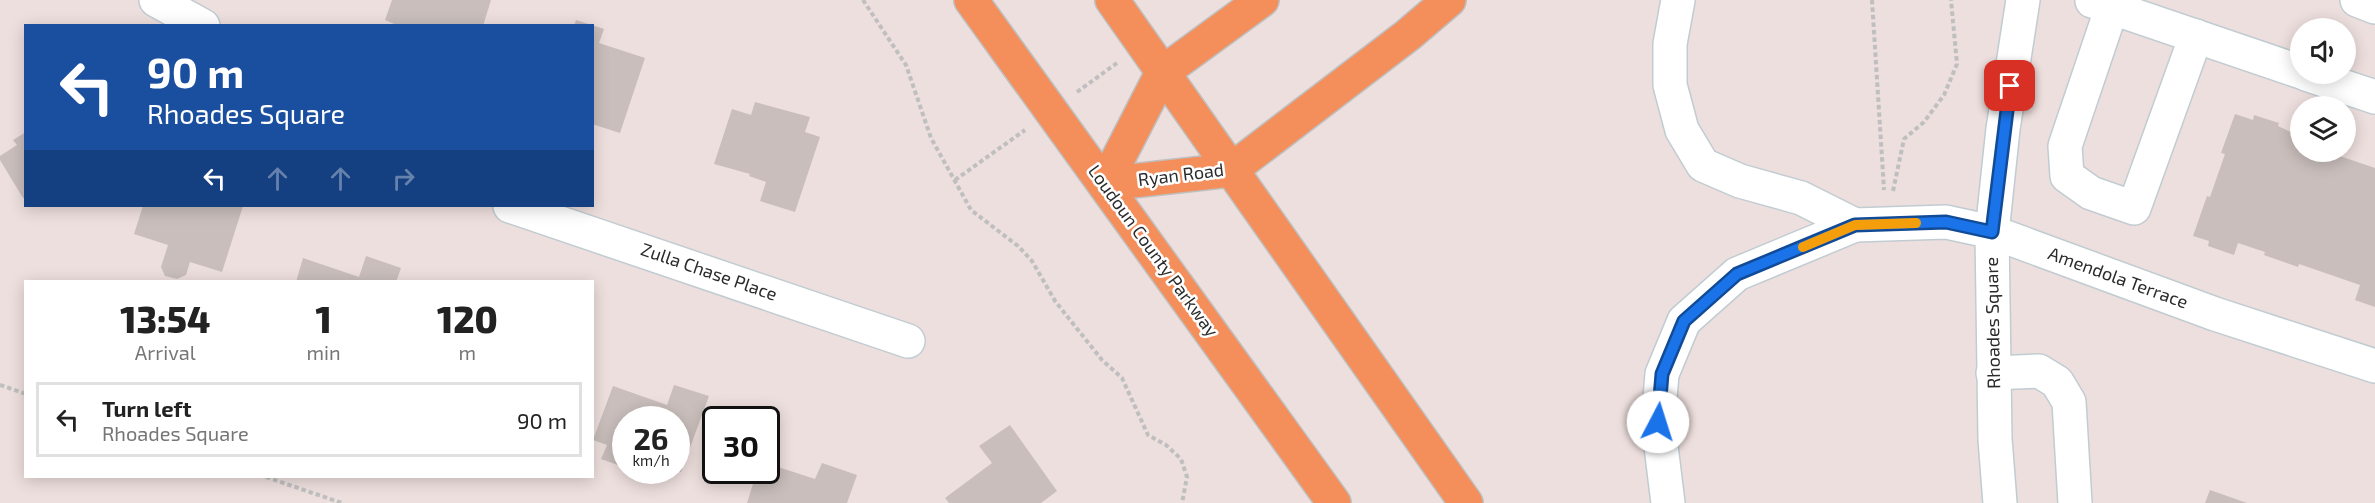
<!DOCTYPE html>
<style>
body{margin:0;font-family:"Exo 2",sans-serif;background:#f2f2f2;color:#222;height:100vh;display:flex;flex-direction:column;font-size:22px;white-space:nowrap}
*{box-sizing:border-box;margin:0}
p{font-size:20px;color:#767676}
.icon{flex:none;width:33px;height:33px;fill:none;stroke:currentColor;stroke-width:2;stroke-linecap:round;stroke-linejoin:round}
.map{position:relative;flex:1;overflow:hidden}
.sheet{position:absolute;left:24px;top:280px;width:570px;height:198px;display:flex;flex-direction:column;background:#fff;border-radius:0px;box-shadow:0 3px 15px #0003}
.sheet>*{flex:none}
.hud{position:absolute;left:24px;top:24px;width:570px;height:183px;border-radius:0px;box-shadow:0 3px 15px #0003;background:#1a4fa0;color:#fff;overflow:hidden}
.tools{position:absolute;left:2290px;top:18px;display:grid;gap:12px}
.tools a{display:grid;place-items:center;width:66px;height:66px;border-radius:50%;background:#fff;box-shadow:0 3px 15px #0003;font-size:30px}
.speed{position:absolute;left:612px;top:406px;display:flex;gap:12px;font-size:30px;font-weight:700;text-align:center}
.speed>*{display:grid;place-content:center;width:78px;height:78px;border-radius:50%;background:#fff;box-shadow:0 3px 15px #0003;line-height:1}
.speed small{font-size:15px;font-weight:400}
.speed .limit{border:3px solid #111;border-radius:9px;background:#fff;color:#111}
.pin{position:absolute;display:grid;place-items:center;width:51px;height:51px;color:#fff;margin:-26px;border-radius:12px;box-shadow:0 3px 9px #0006}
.me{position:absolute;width:66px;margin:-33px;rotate:5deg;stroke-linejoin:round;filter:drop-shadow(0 0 4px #0008)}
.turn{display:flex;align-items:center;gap:21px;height:126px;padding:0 24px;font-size:27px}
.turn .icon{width:78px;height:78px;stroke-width:2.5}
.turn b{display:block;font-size:42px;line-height:51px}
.lanes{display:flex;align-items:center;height:57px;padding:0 24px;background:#0003;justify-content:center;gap:30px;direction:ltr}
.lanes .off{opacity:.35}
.eta{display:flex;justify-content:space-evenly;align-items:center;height:102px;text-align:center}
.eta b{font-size:36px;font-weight:800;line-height:42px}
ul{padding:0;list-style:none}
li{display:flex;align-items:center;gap:18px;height:75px;margin:0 12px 9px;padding:0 12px;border:3px solid #e0e0e0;border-radius:0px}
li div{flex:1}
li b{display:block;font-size:22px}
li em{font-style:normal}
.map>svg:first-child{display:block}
</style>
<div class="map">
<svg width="2375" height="503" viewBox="0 0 2375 503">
<rect width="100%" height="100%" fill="#eddfdd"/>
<g fill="#c9bebc">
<path d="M392,0H491L483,26H399L385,20Z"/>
<path d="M576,20L604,29L599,43L645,58L620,133L592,124V26H574Z"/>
<path d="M755,102L810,117L805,132L820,137L795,212L760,201L766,182L749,176L750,174L714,164L732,109L751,115Z"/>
<path d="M2235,114L2253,120L2254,115L2279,123L2278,126L2301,137V152H2328L2375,168V307L2355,300L2360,285L2299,264L2298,267L2264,255L2265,252L2238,243L2234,255L2208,246L2209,241L2193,236L2207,196L2210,197L2225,154L2221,153Z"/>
<path d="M26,132V197L23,198L0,160V156L17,145L13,140Z"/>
<path d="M143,206H243L222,272L190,262L186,275L177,279L165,276L161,267L168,245L134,234Z"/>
<path d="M366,256L401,268L396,282H296L303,258L359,277Z"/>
<path d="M674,385L709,396L681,472L676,471V420H626V468L601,459L607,445L593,440L613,386L667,405Z"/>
<path d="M1010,425L1057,491L1041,503H949L945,498L992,463L979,446Z"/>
<path d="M766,463L815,479L822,463L857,475L847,503H747L757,471H766Z"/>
<path d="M635,471H666L662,481Z"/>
<path d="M2210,490L2247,503H2205Z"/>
</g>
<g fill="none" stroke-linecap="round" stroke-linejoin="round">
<defs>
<g id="minor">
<path d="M156,0L203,26"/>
<path d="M2357,0L2375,7"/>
<path d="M2092,1L2301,72"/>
<path d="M2112,7L2065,146L2067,176L2091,193L2134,208L2196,36"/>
<path d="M2306,74L2375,97"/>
<path d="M510,206L908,341"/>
<path d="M1855,225L1946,222L1992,232L2215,314L2375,366"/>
<path d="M1993,373L2039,371L2057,382L2069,402L2075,503"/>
<path d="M1668,503L1658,422L1662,374L1684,321L1737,274L1855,225L1801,198L1740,181L1703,165L1682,130L1670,85V44L1678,0"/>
<path d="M2000,503L1995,439L1992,232L2003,129L2023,0"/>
</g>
<g id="major">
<path d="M971,0L1334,503"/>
<path d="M1112,0L1466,503"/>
<path d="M1105,184L1231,170L1408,35L1449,0"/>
<path d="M1105,184L1162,73L1262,0"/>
</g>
</defs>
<use href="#minor" stroke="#c1ccd2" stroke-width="36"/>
<use href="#major" stroke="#bfbfbf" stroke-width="36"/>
<g stroke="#bfbfbf" stroke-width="4" stroke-dasharray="4.5 3" stroke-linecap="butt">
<path d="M863,0L906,65L931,138L971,210L1018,246L1032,261L1055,301L1102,360L1122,378L1148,435L1166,445L1181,459L1187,477L1182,503"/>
<path d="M1872,0L1884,190"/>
<path d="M1077,92L1117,63"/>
<path d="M955,180L1025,130"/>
<path d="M1893,191L1904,139L1924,122L1944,95L1957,64L1951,0"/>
<path d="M0,385L26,394"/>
<path d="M266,477L342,503"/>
</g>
<use href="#minor" stroke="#fff" stroke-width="33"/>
<use href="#major" stroke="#f48e5b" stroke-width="33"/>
</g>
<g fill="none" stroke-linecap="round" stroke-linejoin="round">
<defs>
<path id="route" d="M1658,422L1662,374L1684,321L1737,274L1855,225L1946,222L1992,232L2010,86"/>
</defs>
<use href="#route" stroke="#114b97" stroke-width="15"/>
<use href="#route" stroke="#1a73e8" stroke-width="10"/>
<path stroke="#f59e0b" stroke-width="10" d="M1803,247L1855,225L1916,223"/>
</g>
<g text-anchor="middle" stroke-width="5" stroke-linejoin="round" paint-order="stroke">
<g font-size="18" fill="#2b2b2b" stroke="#fff">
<text transform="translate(1181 175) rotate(-7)" y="6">Ryan Road</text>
<text transform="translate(1153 251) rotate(54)" y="6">Loudoun County Parkway</text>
<text transform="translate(709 272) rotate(19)" y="6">Zulla Chase Place</text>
<text transform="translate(2118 278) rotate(20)" y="6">Amendola Terrace</text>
<text transform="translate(1993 323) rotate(-91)" y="6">Rhoades Square</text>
</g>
</g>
</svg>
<div class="tools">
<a><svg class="icon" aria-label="sound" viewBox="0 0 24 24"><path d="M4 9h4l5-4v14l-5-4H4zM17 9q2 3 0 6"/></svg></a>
<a><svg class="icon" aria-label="layers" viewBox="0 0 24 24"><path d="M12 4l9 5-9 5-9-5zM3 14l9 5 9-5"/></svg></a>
</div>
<div class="speed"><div>26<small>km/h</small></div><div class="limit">30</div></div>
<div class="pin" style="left:2010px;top:86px;background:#d93025"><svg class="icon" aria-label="arrive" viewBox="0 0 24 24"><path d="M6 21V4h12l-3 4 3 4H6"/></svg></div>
<svg class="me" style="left:1658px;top:422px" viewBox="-20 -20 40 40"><circle r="19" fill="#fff"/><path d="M0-13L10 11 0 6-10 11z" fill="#1a73e8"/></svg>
<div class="hud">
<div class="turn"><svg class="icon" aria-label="left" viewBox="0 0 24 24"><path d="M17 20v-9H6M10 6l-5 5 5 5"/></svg><div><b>90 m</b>Rhoades Square</div></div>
<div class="lanes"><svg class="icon" aria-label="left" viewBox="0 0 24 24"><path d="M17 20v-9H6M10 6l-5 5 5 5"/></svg><svg class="icon off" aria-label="ahead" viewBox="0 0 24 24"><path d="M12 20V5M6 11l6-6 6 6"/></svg><svg class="icon off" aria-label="ahead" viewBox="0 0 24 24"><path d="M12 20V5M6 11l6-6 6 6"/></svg><svg class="icon off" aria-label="right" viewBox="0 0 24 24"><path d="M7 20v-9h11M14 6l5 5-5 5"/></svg></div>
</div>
<section class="sheet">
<div class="eta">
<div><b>13:54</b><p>Arrival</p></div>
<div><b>1</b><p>min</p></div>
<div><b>120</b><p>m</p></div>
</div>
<ul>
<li><svg class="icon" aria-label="left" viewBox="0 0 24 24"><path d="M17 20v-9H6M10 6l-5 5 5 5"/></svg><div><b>Turn left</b><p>Rhoades Square</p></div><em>90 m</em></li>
</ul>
</section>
</div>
